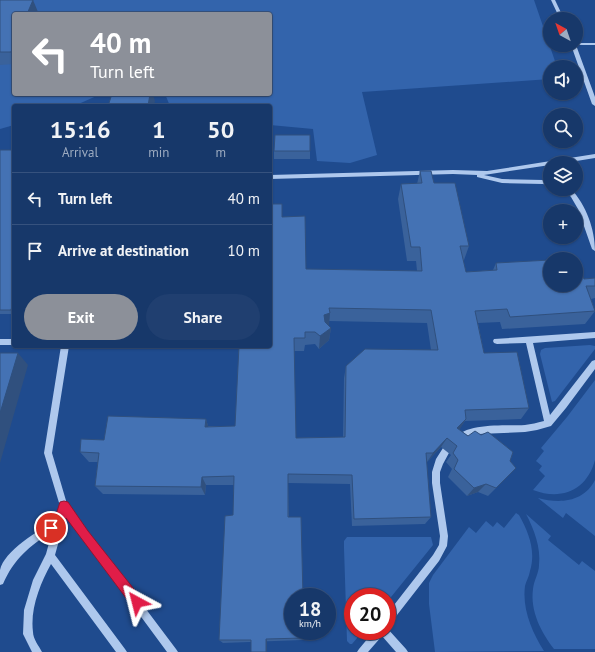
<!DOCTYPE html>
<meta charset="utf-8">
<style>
body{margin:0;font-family:"PT Sans",sans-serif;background:#203f70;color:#f1f3f6;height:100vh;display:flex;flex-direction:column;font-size:15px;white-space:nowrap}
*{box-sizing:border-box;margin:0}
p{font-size:13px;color:#9eacc1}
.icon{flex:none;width:22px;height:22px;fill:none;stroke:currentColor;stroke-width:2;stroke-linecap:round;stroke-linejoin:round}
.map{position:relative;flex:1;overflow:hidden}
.sheet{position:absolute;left:12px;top:104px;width:260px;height:244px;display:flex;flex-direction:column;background:#17386a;border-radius:4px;box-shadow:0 1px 3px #0004,0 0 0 1px #36527e}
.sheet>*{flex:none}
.banner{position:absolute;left:12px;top:12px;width:260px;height:84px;border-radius:4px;box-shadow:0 1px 3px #0004,0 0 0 1px #36527e;background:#8c9099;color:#fff;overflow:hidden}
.needle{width:26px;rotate:320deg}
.controls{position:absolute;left:543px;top:12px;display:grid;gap:8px}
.controls a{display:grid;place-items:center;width:40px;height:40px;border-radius:50%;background:#17386a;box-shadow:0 1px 3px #0004,0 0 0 1px #36527e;font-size:20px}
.speed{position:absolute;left:284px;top:588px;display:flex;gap:8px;font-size:20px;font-weight:700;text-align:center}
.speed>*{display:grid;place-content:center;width:52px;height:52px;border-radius:50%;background:#17386a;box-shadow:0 1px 3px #0004,0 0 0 1px #36527e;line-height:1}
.speed small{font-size:10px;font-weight:400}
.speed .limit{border:6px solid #d22;background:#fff;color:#111}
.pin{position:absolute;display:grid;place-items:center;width:34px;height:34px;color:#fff;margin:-17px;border:2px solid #fff;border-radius:50%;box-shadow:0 1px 4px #0007}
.me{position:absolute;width:44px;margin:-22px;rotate:322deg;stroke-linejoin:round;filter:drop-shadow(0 0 3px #0008)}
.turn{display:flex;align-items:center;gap:14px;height:84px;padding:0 12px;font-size:18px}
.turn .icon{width:52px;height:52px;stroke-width:2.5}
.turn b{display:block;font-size:28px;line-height:34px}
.eta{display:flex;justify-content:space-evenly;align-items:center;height:68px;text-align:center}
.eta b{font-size:24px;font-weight:700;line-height:28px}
.cta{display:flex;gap:8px;margin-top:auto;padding:8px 12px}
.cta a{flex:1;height:46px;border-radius:24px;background:#8c9099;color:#fff;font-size:16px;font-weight:700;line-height:46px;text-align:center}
.cta a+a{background:#203f70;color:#f1f3f6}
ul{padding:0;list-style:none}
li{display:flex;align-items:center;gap:12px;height:52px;padding:0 12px;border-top:1px solid #36527e}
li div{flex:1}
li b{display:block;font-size:15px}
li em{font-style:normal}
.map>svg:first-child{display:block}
</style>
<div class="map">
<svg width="595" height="652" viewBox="0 0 595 652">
<rect width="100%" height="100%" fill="#1f4b8e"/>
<g fill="#3364ac">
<path d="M0,0H534L557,67H550V79L362,92L377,155L350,163L317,161L313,129L270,125V106H170L165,94H270V14H14V94H101L74,106H14V125L0,129Z"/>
<path d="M590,345L595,346V349L555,401L552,402L540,354L541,350L545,348Z"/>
<path d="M595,380C595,399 595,419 595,438C595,445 595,454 595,460C587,490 562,501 533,490L545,476L539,470L542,466L536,461L544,451L541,448L567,417Z"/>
<path d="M595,480V536L566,513L563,518L538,498C560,504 584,502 595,480Z"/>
<path d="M516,513L519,515C529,533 536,551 530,571C529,577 526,581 525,586C522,609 532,632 544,651L435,652L429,604V583L433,575L469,527L476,533L486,521L493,527L497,522L504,528Z"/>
<path d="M526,514L551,536L548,540L579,565L582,561L595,571V649H554C541,632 530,611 533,589C534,580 539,573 539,565C541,548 534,529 526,514Z"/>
<path d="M347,537H431L433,545L387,602V597H353V631H363L352,644H350L347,641L344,548V541Z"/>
</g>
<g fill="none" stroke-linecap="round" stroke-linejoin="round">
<g fill="#aec8ed" fill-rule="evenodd">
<path d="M551,0H555L564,19H560Z"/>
<path d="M576,43H595V45H576L595,97V106L592,104L571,45H576Z"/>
<path d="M595,154V158L564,163H550V165L484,175L502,179L543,180L550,182V186L543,184L502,183L477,177V175L453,174L270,179V175L453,170L487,171Z"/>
<path d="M564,189H571C586,205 595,229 595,251L592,249L578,209L571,197Z"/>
<path d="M595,332V338L533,343L550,415L592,361L595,360V369L566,408L551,426L537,430L525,432L478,434L470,437L459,443L456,442L455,439C464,422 509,426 525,425C531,424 537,423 544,421L526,343L497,344L494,343L493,341L494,339Z"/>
<rect x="0" y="339" width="14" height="6"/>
<path d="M61,346H69L52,453L67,504L176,649L178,652H167L66,515L55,555L125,649L127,652H116L51,564C40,584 30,609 33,632C33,639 39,646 42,652H32L23,634L24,610L33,580L46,554L52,532C29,546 14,559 3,584L0,585C0,581 0,574 0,570C4,551 39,530 55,521L60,506L44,453Z"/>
<path d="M446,447L449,448L450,451L443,464L440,472V483L448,536L447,546L439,561L390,624L387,626V614L433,555L439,545L440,536L432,483V472L436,459L443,448Z"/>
<path d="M387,628L406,649L408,652H396L382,636L368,652H357L359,649L374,631H387Z"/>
</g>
</g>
<g fill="#3a629b" fill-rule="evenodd">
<path d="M0,0L38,12L37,14H14V64L0,65Z"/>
<path d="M310,135V159H274V151Z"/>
<path d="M14,150V314H0V151Z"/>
<path d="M420,171L434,183L469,246L464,260H463L466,272L493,270L496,263L584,279L595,278V298L591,299L595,311L585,324L502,329L500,322L478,323L484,353L529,408L521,419L465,421L459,429L468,436L510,461L516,468L488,496L478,492L467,496L448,477L452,469L446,462L451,455L441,447L427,462H426L431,517L425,524L352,526L350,484L288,483L289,517L303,638V640L223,643L219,640L233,515L234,485H206L205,495L103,494L95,486L98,462H89L80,452L104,440L206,419L208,426H235L282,217L306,269L417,271L416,261H407L398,199L401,184H417ZM329,321L427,323L431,350L346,366L344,378L343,437L296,438L294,351H304L305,345L315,344L319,349L329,340L331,328L329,326Z"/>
</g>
<g fill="#30507e">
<path d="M33,0L38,12L37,14H27Z"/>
<path d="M14,46V58L11,52Z"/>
<path d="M150,94H153L155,101L154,106H148Z"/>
<path d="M14,299V314L11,310Z"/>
<path d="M330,313L329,326L323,328L324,315Z"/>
<path d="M331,328L329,340L319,349L320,336Z"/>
<path d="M18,353L28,365L0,463V413Z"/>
<path d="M206,419L209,429L205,427Z"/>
<path d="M466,419L460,429L451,438L457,428Z"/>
<path d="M447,438L441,447L427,462L433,453Z"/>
<path d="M202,477L206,485L205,495L201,487Z"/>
<path d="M486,484L478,492L467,496L474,488Z"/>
<path d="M266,639L267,641V652H266Z"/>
</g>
<g fill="#4472b4" stroke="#30507e" fill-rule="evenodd">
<path d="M0,0H33L27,14H14V46L11,52H0Z"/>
<path d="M112,94H150L148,106H108Z"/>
<path d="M275,135H310V151H274Z"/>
<path d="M0,150H14V299L11,310H0Z"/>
<path d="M420,171H431L434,183H455L469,246H460L466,272L497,270L496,263L550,260V285H576V259H570H576L584,279L595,278V286H586L595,311L510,317L507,309L475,311L484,353L517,352L529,408L465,410L466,419L457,428L468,436L475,431L481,435L488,432L513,452L510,461L516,468L496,488L486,484L474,488L454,469L458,460L453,453L457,446L447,438L433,453H426L431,517L354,519L352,475L288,474V517H301L303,597H293V631H303V638L266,639V652H251V640H219L225,516L233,515L234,476L202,477L201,487L95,486L99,453L80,452L81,439L104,440L108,416L206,419L205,427L235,426L239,346H270V215H271L272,204H282V217L305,216L306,269L422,271L420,247H411L401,184L422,183ZM329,308L431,310L438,350L365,349L346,366L345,437L296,438L294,338H305V332H315L320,336L331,328L325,322L324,315L330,313Z"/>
<path d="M0,353H18L0,413Z"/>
</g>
<path fill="#e11d48" stroke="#92132f" d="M64,501L68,502L88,531L141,598L143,602L141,606L137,608L132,606L66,518L63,528L51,533L47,532L46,528L47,524L54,521L60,502Z"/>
</svg>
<div class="controls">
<a><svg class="needle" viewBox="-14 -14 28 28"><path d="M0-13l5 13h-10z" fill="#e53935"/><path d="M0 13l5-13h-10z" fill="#9eacc1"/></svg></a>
<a><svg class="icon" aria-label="sound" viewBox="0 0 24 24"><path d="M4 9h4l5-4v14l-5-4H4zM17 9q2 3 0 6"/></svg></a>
<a><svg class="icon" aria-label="search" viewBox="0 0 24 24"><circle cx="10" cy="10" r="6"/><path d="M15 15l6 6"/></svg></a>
<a><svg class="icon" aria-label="layers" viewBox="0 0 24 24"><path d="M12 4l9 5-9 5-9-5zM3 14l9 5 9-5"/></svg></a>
<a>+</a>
<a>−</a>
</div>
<div class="speed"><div>18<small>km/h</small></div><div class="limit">20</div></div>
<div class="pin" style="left:51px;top:528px;background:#d93025"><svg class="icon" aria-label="arrive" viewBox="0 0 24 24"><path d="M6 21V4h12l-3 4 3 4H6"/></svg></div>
<svg class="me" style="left:137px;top:602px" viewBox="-20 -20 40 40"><path d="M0-17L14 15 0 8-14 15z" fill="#e11d48" stroke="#fff" stroke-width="4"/></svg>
<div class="banner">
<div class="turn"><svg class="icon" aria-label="left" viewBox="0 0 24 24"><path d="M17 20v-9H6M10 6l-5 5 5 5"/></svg><div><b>40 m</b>Turn left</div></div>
</div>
<section class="sheet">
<div class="eta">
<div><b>15:16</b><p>Arrival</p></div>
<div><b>1</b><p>min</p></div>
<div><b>50</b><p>m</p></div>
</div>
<ul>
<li><svg class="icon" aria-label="left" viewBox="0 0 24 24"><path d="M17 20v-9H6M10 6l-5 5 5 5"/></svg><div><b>Turn left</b></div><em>40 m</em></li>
<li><svg class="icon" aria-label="arrive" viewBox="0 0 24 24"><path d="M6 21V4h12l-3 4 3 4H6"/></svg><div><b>Arrive at destination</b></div><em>10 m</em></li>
</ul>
<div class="cta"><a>Exit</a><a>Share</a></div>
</section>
</div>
